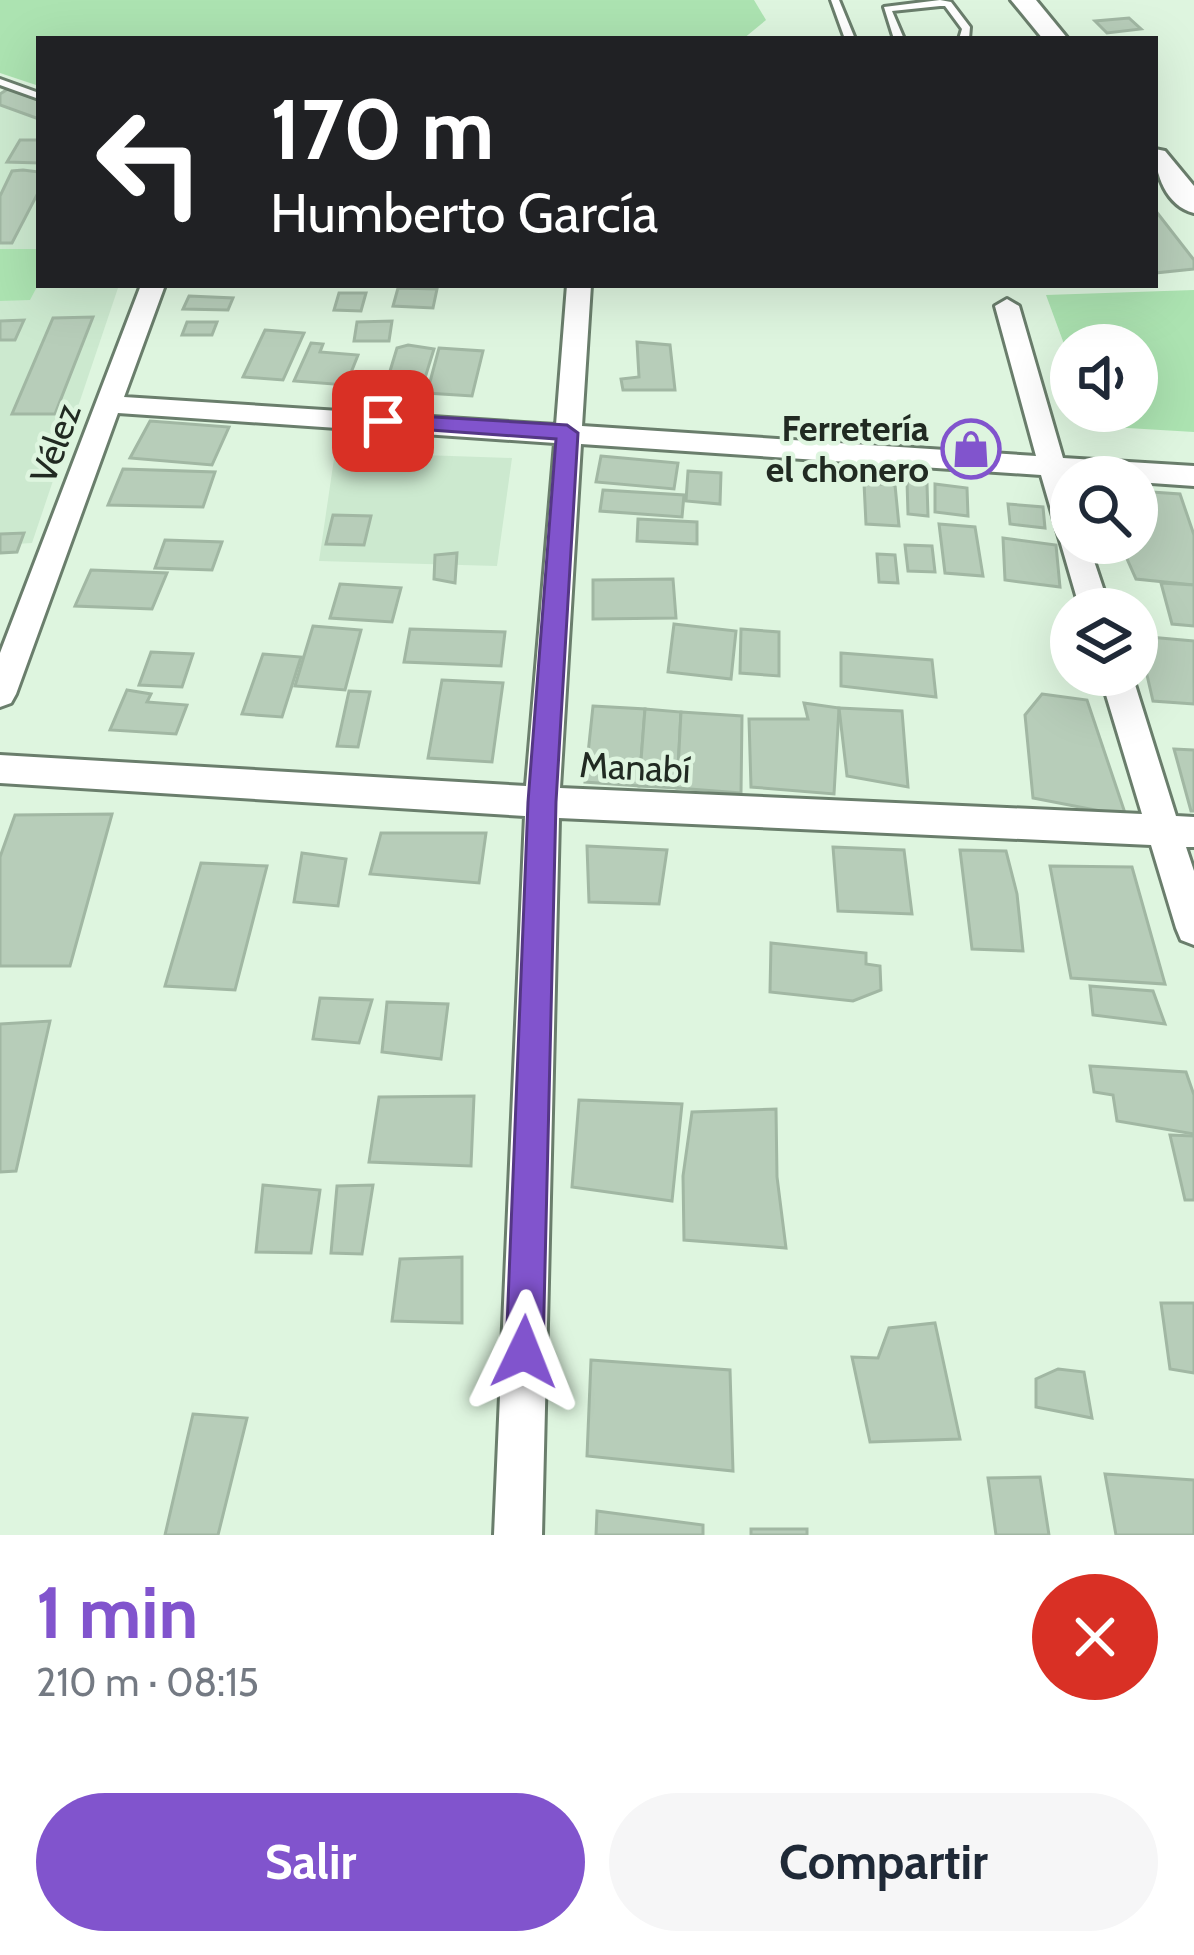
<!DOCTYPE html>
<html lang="es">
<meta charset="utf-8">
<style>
body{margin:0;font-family:Cabin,sans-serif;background:#f6f6f7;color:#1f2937;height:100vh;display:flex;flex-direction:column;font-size:45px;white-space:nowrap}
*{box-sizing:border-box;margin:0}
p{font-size:39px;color:#747a83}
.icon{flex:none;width:66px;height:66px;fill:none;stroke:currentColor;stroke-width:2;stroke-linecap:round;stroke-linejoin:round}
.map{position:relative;height:1535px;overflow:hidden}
.side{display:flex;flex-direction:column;background:#fff;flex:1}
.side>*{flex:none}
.banner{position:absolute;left:36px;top:36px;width:1122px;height:252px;border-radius:0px;box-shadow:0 12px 48px #0002;background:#202124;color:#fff;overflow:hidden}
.buttons{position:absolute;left:1050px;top:324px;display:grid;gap:24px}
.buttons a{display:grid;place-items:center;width:108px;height:108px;border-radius:50%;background:#fff;box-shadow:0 12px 48px #0002;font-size:60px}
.pin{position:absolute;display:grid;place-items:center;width:102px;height:102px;color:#fff;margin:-51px;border-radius:24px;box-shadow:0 6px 18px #0006}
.me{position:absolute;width:132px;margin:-66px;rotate:2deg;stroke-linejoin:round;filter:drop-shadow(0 0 9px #0008)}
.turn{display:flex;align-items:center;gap:42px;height:252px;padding:0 36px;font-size:54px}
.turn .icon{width:156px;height:156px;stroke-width:2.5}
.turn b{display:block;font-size:84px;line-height:102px}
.round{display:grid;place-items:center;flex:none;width:126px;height:126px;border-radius:63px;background:#f6f6f7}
.headline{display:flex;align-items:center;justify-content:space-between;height:204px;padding:0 36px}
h1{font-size:72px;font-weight:700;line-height:90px;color:#8154cd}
.cta{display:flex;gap:24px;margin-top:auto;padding:24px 36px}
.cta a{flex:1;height:138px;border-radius:72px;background:#8154cd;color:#fff;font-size:48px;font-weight:700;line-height:138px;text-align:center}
.cta a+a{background:#f6f6f7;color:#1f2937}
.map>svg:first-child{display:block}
</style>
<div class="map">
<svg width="1194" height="1535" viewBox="0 0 1194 1535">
<rect width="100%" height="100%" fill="#def5df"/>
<g fill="#cce9cf">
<path d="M0,97L39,110V285H119L32,543L0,545Z"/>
<path d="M335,452L512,458L497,566L319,561Z"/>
</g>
<g fill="#ace3b1">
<path d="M0,0H754L766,20L743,39H39V86L0,73Z"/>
<path d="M39,249V283L30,300L0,301V249Z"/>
<path d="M1194,290V432L1094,426L1089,411H1137V345H1071V363L1046,295Z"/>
</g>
<g fill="#b7cdb9" stroke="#a1b7a3" stroke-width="3">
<path d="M1129,18L1141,29L1107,33L1095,21Z"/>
<path d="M8,89L39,100V119L0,105V94Z"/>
<path d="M20,140H39V163L7,162Z"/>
<path d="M23,170L39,172V191L12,243H0V196L12,171Z"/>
<path d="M1155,210L1194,260V269L1155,273Z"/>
<path d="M398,288L437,289L433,308L393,306Z"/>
<path d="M339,293H366L361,311L334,310Z"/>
<path d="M189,296L233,298L228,310L183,309Z"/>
<path d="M93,317L55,414H12L53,318Z"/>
<path d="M24,320L15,340H0V321Z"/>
<path d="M392,321L389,341H354L357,322Z"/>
<path d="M187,322H217L212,335H182Z"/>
<path d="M265,330L304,333L283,380L243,377Z"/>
<path d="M637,342L670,345L675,390H623L621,379L639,377Z"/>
<path d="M311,343L323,344L320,352L358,355L346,385L294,381Z"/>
<path d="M408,345L434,349L420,394L384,391L397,348Z"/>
<path d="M439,348L483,351L472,396L427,393Z"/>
<path d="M150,421L229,427L212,465L130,458Z"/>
<path d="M601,456L678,463L674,489L596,482Z"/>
<path d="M123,469L215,472L203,507L108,505Z"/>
<path d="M688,471L721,473L720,504L686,501Z"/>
<path d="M907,481L927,484L928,516L908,514Z"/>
<path d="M864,483L895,485L899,526L866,524Z"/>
<path d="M935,484L967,488L968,516L935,512Z"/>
<path d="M603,490L684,495L682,517L600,511Z"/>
<path d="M1137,491L1180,494L1194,535V585L1136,579L1120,543H1137Z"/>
<path d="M1008,504L1043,507L1045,528L1010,524Z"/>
<path d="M333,515L371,516L364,545L326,544Z"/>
<path d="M638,519L697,522V544L637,541Z"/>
<path d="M939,524L975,527L983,576L945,573Z"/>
<path d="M24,533L17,552L0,553V534Z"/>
<path d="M1003,538L1056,545L1060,587L1005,580Z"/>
<path d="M165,540L222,542L212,570L155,568Z"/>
<path d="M905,545L932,546L935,572L908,571Z"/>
<path d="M457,553L455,583L434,579L435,555Z"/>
<path d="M877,554L895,555L898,583L879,582Z"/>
<path d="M91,570L167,573L152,609L75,606Z"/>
<path d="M673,579L676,618L593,619V580Z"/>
<path d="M1161,583L1194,585V626L1172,624Z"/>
<path d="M340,584L401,588L392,622L330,618Z"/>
<path d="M674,624L736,631L731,679L668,672Z"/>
<path d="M313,626L361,630L345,690L295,686Z"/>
<path d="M410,629L505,632L501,666L404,662Z"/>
<path d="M741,629L779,632V676L740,673Z"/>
<path d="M1138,636L1194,641V704L1153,701Z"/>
<path d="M151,652L193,654L182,687L139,685Z"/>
<path d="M841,653L932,660L936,697L841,686Z"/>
<path d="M263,654L301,657L282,717L242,714Z"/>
<path d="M442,680L503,683L492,762L428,758Z"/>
<path d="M127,690L151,694L147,702L187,705L176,734L110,730Z"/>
<path d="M349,691L370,692L358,747L337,746Z"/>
<path d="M1042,694L1087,700L1126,816L1033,798L1025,715Z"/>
<path d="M804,703L839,708L834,794L751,787L749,719H808Z"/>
<path d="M593,706L645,709L639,786L585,782Z"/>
<path d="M839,708L902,711L908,787L847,776Z"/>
<path d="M645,709L681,712L677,788L639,786Z"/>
<path d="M681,712L742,716L741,793L677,788Z"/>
<path d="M1174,749L1194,750V811H1191Z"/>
<path d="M112,814L70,966H0V857L15,815Z"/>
<path d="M381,833H486L479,883L370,874Z"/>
<path d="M587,846L667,850L659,904L589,902Z"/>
<path d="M833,847L904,850L912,914L838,911Z"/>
<path d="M960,850L1006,851L1017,894L1023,951L972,949Z"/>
<path d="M302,853L346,859L338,906L294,902Z"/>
<path d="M201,863L267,866L235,990L165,986Z"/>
<path d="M1050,866L1132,867L1165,984L1071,978Z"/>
<path d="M771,943L866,953V964L880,966L881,990L853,1001L770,992Z"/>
<path d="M1090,986L1153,991L1165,1024L1093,1015Z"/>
<path d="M320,998L372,1000L359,1043L313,1039Z"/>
<path d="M387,1002L448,1004L441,1059L382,1052Z"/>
<path d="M50,1021L16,1171L0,1172V1024Z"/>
<path d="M1090,1066L1186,1072L1194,1095V1134L1117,1121L1113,1095L1094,1092Z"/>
<path d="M474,1096L471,1166L369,1162L379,1097Z"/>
<path d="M579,1100L682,1104L672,1201L572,1187Z"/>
<path d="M776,1109L777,1177L786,1248L684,1240L683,1176L692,1112Z"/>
<path d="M1170,1135L1194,1136V1200H1185Z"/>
<path d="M263,1185L320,1190L311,1253L256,1252Z"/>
<path d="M373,1185L362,1254L331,1253L337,1186Z"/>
<path d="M462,1257V1323L392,1321L400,1259Z"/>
<path d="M1161,1303H1194V1373L1170,1369Z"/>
<path d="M935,1323L960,1439L870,1442L852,1357L878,1358L889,1328Z"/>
<path d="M591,1360L730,1370L733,1471L587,1456Z"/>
<path d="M1058,1369L1084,1372L1092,1418L1036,1407V1379Z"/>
<path d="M193,1414L247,1418L218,1535H165Z"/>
<path d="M1105,1474L1194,1480V1535H1116Z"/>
<path d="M1040,1477L1049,1535H996L988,1478Z"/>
<path d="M597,1511L703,1525V1535H596Z"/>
<rect x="751" y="1529" width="56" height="6"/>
</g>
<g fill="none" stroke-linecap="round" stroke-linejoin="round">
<defs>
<g id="lane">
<path d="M831,0H839L855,39H845Z"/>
<path d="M940,0L951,2L970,27L969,39H959L962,29L945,6H940L892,11L904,39H894L884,7Z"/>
<path d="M0,79L39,93V99L0,85Z"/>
</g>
<path id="street" d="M141,285H165L124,397L556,425L567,285H591L582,426L1036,456L995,306L1007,299L1019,306L1063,458L1194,466V486L1137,482V477H1069L1071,543H1088L1110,609H1080L1041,475L581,444L560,788L1142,814L1100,675H1132L1176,816L1194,817V847H1186L1194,871V945L1181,940L1176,928L1151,845L559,818L542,1535H494L525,816L0,783V755L526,786L555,443L118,413L16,694L11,703L0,707V653Z"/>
<g id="secondary">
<path d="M1011,0H1036L1068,39H1043Z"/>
<path d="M1155,149L1165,151L1194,186V213C1166,206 1155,174 1155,149Z"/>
</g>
</defs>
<use href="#lane" stroke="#6a7e6c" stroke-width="6"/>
<use href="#street" stroke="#6a7e6c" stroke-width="6"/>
<use href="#secondary" stroke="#6a7e6c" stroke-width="6"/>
<use href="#lane" fill="#fff" fill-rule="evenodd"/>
<use href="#street" fill="#fff" fill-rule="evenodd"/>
<use href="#secondary" fill="#fff" fill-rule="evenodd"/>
</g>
<path fill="#8154cd" stroke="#543785" stroke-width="3" d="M383,414L567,425L578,433L556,802L543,1352L537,1365L524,1370L511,1365L506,1352L528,802L556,439L376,426V416Z"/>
<defs>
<symbol id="shop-ring" viewBox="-11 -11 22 22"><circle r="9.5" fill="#def5df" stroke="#8154cd" stroke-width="1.5"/><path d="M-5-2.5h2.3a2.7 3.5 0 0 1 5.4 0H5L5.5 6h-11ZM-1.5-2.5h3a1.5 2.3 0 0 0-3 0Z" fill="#8154cd"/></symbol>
</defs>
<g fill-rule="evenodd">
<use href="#shop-ring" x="938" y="416" width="66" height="66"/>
</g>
<g text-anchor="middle" stroke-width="9" stroke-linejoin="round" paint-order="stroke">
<g font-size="36" font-weight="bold" fill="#212a22" stroke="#def5df" text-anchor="end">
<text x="929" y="441">Ferretería<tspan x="929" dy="41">el chonero</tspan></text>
</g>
<g font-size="36" fill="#212a22" stroke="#def5df">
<text transform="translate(55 443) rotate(-70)" y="13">Vélez</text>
<text transform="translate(635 767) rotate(3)" y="13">Manabí</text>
</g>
</g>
</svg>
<div class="buttons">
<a><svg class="icon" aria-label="sound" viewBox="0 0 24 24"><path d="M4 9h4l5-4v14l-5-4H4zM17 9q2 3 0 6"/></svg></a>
<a><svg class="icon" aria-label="search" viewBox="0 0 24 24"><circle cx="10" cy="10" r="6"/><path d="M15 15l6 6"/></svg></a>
<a><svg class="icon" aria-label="layers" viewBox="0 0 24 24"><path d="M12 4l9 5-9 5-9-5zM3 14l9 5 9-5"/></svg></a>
</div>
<div class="pin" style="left:383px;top:421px;background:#d93025"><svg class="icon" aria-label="arrive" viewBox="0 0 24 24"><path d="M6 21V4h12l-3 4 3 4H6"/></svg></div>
<svg class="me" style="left:524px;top:1352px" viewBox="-20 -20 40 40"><path d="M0-17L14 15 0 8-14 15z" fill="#8154cd" stroke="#fff" stroke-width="4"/></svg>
<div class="banner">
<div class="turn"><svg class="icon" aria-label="left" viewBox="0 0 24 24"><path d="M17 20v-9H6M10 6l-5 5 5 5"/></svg><div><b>170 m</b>Humberto García</div></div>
</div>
</div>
<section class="side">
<div class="headline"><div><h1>1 min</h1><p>210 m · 08:15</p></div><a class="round" style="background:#d93025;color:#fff"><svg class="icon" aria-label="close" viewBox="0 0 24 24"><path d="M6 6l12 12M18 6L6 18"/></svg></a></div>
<div class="cta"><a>Salir</a><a>Compartir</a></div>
</section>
